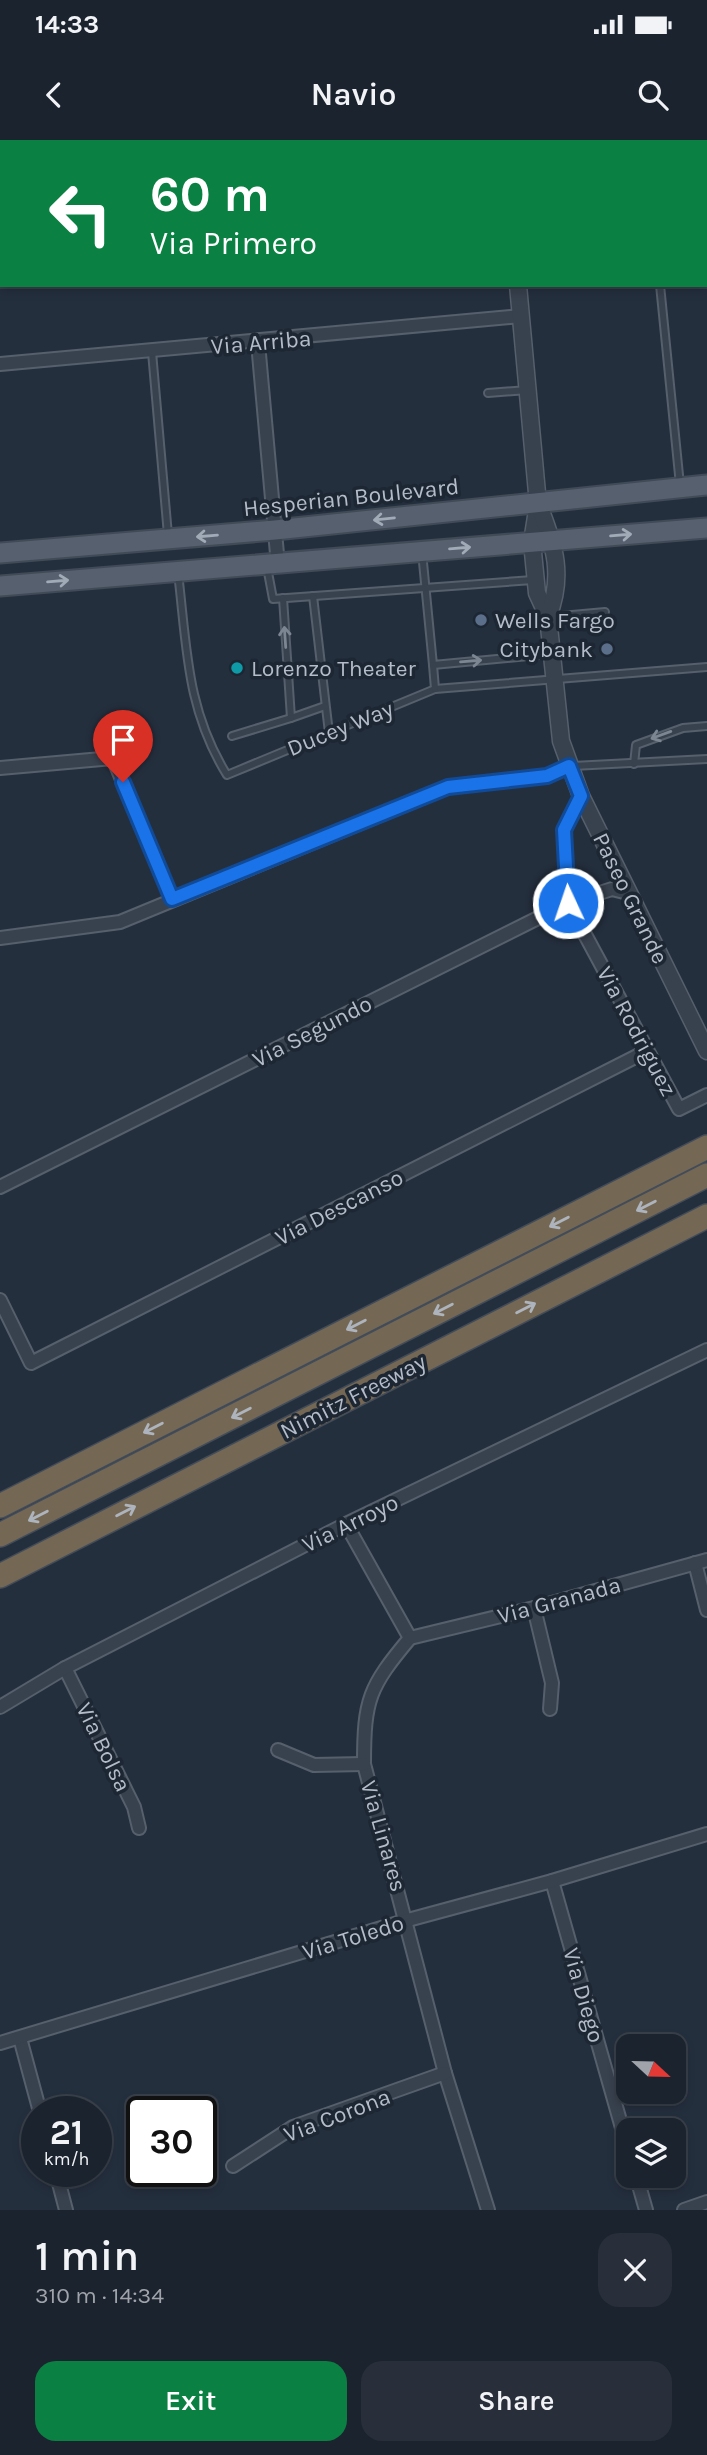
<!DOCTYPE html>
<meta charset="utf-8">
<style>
body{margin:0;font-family:Karla,sans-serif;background:#282f3a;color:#f1f3f6;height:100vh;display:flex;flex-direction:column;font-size:26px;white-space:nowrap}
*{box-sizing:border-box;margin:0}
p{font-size:23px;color:#a0a4aa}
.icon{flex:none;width:38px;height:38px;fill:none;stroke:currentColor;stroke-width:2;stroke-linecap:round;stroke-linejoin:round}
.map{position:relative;height:2070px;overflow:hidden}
.panel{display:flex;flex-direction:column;background:#1b232e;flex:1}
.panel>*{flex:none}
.banner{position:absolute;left:0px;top:0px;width:707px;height:147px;box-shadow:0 4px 10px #0003,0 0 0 2px #39404a;background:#0b8043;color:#fff;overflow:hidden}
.needle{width:46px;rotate:112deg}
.tools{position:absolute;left:616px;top:1894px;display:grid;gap:14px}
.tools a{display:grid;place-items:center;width:70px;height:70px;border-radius:14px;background:#1b232e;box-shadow:0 4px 10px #0003,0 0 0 2px #39404a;font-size:35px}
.speed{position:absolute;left:21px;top:1956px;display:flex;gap:14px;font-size:35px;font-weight:700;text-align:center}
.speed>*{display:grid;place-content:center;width:91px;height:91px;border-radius:50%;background:#1b232e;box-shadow:0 4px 10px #0003,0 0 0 2px #39404a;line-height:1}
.speed small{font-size:18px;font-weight:400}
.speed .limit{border:4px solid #111;border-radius:10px;background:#fff;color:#111}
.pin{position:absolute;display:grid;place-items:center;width:60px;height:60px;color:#fff;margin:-72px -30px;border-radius:50% 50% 50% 0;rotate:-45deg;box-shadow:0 0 7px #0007}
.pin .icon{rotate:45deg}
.me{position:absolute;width:77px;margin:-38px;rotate:357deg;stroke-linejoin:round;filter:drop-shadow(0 0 5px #0008)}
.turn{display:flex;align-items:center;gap:24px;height:147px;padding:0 35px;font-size:32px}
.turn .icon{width:91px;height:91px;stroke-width:2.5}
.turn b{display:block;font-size:49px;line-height:60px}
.round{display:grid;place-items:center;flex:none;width:74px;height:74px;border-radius:21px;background:#282f3a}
.headline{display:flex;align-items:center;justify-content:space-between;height:119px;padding:0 35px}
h1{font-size:42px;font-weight:600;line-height:52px}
.primary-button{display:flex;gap:14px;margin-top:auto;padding:14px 35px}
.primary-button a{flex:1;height:80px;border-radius:21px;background:#0b8043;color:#fff;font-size:28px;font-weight:600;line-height:80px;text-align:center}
.primary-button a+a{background:#282f3a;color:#f1f3f6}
.status{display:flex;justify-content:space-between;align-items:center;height:49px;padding:0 35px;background:#1b232e;direction:ltr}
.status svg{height:19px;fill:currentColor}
header{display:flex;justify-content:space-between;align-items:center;height:91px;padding:0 35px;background:#1b232e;font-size:32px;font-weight:600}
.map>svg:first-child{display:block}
</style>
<div class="status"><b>14:33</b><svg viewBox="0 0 49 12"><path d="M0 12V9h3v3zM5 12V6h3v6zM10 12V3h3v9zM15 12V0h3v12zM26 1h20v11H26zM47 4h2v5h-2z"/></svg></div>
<header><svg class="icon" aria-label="back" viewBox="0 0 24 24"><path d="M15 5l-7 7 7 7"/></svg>Navio<svg class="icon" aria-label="search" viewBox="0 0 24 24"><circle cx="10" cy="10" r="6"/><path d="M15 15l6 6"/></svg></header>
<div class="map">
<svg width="707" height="2070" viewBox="0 0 707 2070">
<rect width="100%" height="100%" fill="#242f3e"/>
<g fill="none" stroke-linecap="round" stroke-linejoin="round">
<defs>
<g id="service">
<path d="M646,0V2"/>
<path d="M660,145L680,345"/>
<path d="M152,212L168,395"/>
<path d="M488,253L528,250"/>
<path d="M422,412L433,525L550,514"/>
<path d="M267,427L273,459L533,440"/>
<path d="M178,433C187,507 186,569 227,635L435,549L707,527"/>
<path d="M313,456L329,593"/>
<path d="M283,458L291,578L325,566"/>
<path d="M550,477L605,472"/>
<path d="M433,525L435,549"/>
<path d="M232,596L291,578"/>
<path d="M634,624L636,605L683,588L707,586"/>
<path d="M573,626L707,619"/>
</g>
<g id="minor">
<path d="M49,0V2"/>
<path d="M165,2L185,0"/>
<path d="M258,203L278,425"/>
<path d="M0,224L521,176"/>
<path d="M0,628L113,618L172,759"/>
<path d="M581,656L564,690L568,763L679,969L707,955"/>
<path d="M0,798L120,782L448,647L547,636L569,626"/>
<path d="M0,1047L568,763L612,749L628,753"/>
<path d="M0,1160L31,1223L647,911"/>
<path d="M346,1384L410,1498C369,1547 364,1559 364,1624L445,1933L488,2070"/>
<path d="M695,1423L707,1470"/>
<path d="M534,1468L552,1543L550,1569"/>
<path d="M410,1498L534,1468L707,1420"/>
<path d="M65,1528L134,1667L139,1688"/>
<path d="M0,1567L65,1528L346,1384L707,1210"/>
<path d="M278,1610L314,1625L364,1624"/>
<path d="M552,1741L628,2009"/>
<path d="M20,1898L40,1972"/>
<path d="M0,1903L408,1780L552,1741L707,1694"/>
<path d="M233,2026L293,1987L445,1933"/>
<path d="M56,2032L66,2070"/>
<path d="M636,2035L646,2070"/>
<path d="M684,2070L707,2062"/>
</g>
<g id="tertiary">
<path d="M507,0V2"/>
<path d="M518,145L538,364L532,402L537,453L548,477L561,601L581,656L707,911"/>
<path d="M539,366C555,406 564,436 548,477"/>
</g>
<g id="primary">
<path d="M0,413L275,390L707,345"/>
<path d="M0,446L707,388"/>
</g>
<g id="motorway">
<path d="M0,1366L707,1007"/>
<path d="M0,1395L707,1035"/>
<path d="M0,1436L707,1076"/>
</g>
</defs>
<use href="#service" stroke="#565f6c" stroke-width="10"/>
<use href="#minor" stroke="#565f6c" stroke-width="16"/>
<use href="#tertiary" stroke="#565f6c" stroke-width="19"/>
<use href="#primary" stroke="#414a57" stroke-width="23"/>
<use href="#motorway" stroke="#434c59" stroke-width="26"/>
<use href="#service" stroke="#38414e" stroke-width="6"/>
<use href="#minor" stroke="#38414e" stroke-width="12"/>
<use href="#tertiary" stroke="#38414e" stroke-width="16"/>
<use href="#primary" stroke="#56606e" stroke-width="19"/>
<use href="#motorway" stroke="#746855" stroke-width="23"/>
</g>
<defs><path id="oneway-shaft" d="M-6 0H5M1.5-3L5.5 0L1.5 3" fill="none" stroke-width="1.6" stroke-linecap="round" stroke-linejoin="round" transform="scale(1.75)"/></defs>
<g stroke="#a1aab7">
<use href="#oneway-shaft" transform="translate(384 379) rotate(174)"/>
<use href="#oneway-shaft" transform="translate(621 395) rotate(-5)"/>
<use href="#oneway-shaft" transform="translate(207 396) rotate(175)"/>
<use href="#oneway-shaft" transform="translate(460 408) rotate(-5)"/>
<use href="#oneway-shaft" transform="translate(58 441) rotate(-5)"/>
</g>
<g stroke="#7c8592">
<use href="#oneway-shaft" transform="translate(285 497) rotate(-94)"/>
<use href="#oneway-shaft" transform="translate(471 521) rotate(-5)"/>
<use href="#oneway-shaft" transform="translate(661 595) rotate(160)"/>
</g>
<g stroke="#aeb4bd">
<use href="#oneway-shaft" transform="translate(646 1066) rotate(153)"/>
<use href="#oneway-shaft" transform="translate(559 1082) rotate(153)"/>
<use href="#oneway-shaft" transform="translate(526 1168) rotate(-27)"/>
<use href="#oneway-shaft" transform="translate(443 1169) rotate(153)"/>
<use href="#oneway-shaft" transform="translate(356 1185) rotate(153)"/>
<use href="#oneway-shaft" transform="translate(241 1273) rotate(153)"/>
<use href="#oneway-shaft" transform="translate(153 1288) rotate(153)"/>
<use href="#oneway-shaft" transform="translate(126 1371) rotate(-27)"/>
<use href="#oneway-shaft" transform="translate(38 1376) rotate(153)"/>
</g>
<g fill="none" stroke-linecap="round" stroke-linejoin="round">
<defs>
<path id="route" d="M123,642L172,759L448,647L547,636L569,626L581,656L564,690L568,763"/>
</defs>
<use href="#route" stroke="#114b97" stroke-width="18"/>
<use href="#route" stroke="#1a73e8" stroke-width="12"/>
</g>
<g fill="#5c6f8a" stroke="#1d2633" stroke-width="2.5">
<circle cx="481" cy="480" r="7"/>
<circle cx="607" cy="509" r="7"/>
</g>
<circle fill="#0f9aa8" stroke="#1d2633" stroke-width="2.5" cx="237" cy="528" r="7"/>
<g text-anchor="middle" stroke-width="7" stroke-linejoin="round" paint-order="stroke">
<g font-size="23" fill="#b4bcc9" stroke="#1d2633">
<text transform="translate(261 202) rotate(-5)" y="8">Via Arriba</text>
<text transform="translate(351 357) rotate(-6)" y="8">Hesperian Boulevard</text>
<text transform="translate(340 588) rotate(-22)" y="8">Ducey Way</text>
<text transform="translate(631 758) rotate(64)" y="8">Paseo Grande</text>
<text transform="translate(312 891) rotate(-27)" y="8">Via Segundo</text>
<text transform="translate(637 891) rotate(62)" y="8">Via Rodriguez</text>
<text transform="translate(339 1067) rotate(-27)" y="8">Via Descanso</text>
<text transform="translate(353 1256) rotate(-27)" y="8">Nimitz Freeway</text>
<text transform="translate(350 1383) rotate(-26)" y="8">Via Arroyo</text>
<text transform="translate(559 1460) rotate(-15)" y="8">Via Granada</text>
<text transform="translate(104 1607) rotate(64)" y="8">Via Bolsa</text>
<text transform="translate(384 1696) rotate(74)" y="8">Via Linares</text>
<text transform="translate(353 1797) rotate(-17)" y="8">Via Toledo</text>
<text transform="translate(584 1855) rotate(74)" y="8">Via Diego</text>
<text transform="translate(337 1975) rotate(-21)" y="8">Via Corona</text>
</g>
<g font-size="23" fill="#b4bcc9" stroke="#1d2633" text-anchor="start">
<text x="495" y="488">Wells Fargo</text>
<text x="593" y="517" text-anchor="end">Citybank</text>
<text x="251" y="536">Lorenzo Theater</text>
</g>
</g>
</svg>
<div class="tools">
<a><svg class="needle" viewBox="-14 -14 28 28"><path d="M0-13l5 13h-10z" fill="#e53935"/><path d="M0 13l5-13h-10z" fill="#a0a4aa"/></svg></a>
<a><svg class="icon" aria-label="layers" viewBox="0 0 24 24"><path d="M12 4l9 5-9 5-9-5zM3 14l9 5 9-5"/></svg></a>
</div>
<div class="speed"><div>21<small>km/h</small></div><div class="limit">30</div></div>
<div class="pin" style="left:123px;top:642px;background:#d93025"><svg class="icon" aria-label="arrive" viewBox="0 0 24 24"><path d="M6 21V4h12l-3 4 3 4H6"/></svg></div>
<svg class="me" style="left:568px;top:763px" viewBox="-20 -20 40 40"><circle r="17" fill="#1a73e8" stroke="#fff" stroke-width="3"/><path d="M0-11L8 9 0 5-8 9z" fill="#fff"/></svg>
<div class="banner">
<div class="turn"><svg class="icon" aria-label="left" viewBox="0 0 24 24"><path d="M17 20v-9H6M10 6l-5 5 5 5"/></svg><div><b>60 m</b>Via Primero</div></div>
</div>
</div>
<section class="panel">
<div class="headline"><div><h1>1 min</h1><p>310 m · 14:34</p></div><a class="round"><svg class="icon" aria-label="close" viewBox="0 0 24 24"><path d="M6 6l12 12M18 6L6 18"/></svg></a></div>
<div class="primary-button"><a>Exit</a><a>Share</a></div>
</section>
